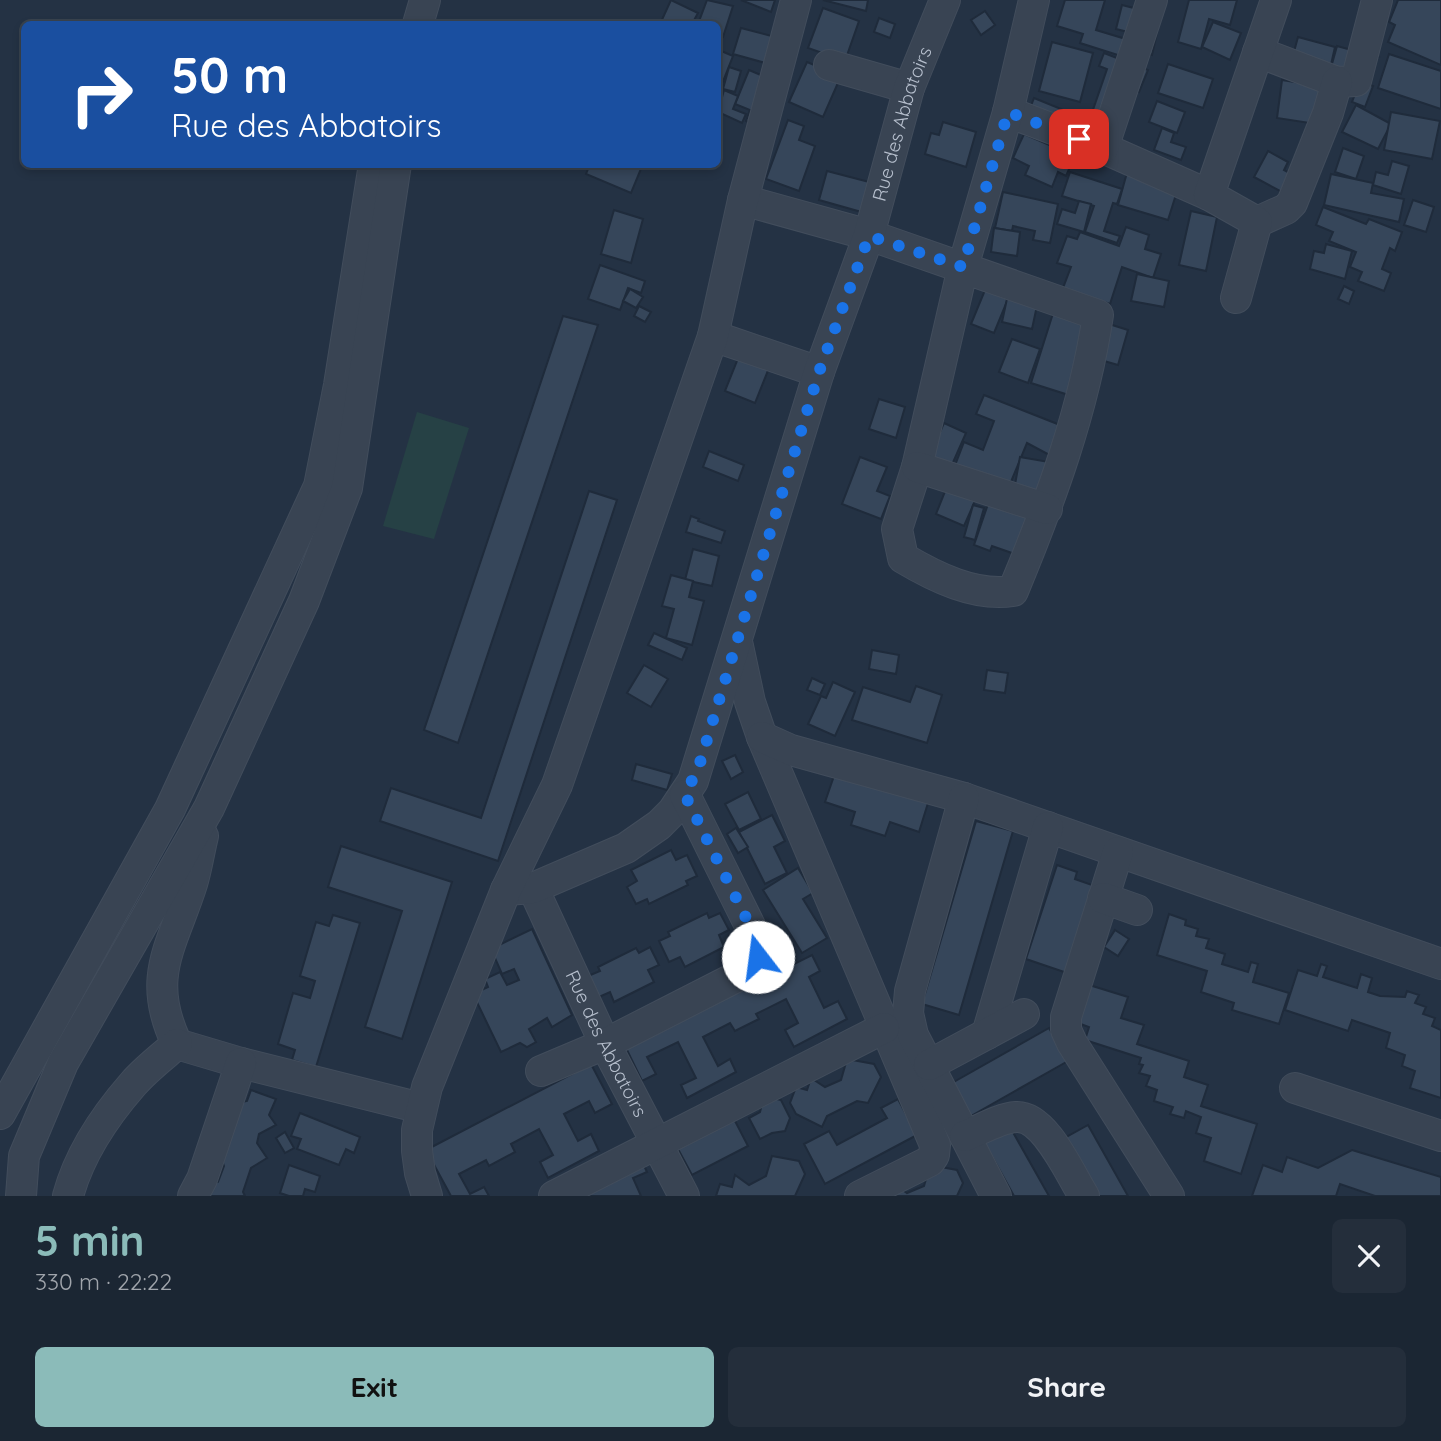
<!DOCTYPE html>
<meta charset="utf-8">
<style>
body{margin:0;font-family:Quicksand,sans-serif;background:#242e3b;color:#f1f3f6;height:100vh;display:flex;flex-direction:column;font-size:26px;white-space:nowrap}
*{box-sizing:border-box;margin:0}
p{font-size:23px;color:#a0a5ac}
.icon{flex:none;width:38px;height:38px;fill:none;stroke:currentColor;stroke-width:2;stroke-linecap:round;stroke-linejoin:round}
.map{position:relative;height:1196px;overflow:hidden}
.sheet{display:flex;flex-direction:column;background:#1b2633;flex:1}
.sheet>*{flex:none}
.banner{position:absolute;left:21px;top:21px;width:700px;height:147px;border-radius:10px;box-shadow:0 4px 10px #0003,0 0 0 2px #39434e;background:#1a4fa0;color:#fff;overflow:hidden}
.pin{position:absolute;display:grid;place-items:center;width:60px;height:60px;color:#fff;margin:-30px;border-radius:14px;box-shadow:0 4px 10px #0006}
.me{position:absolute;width:77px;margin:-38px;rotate:345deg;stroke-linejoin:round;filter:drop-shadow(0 0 5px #0008)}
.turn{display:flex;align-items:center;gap:24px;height:147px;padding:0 35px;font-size:32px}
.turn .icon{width:91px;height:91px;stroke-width:2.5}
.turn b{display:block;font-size:49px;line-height:60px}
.round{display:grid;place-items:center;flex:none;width:74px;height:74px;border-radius:10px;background:#242e3b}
.overview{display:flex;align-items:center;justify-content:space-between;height:119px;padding:0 35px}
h1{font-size:42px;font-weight:700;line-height:52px;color:#8bbbb9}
.button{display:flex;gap:14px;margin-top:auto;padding:14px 35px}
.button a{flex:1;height:80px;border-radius:10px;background:#8bbbb9;color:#111;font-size:28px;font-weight:700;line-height:80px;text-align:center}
.button a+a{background:#242e3b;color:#f1f3f6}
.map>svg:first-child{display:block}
</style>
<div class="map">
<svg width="1441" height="1196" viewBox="0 0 1441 1196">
<rect width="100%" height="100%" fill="#243244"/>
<path fill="#264145" d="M417,412L469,428L434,539L383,526Z"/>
<g fill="#36465a" stroke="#1f2b3b" stroke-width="2">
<path d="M671,0L698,13L692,24H660Z"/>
<path d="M707,0L733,6L723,37L718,35V24H698Z"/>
<path d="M741,0H775L771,12Z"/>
<path d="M823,0H868L866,11Z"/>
<path d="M1065,0H1105L1096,30L1129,40L1124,57L1080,43L1083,34L1057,26Z"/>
<path d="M1189,0H1237L1230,25L1209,19L1201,49L1178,42Z"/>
<path d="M1398,0H1441V65L1388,42L1395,25L1389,22Z"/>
<path d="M1122,5L1161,15L1152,55L1132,50L1136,34L1116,29Z"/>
<path d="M823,8L859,21L845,61L808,48Z"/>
<path d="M985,11L995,25L981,35L971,20Z"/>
<path d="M879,18L895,24L890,38L874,32Z"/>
<path d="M1213,22L1241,33L1230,60L1202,47Z"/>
<path d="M741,28L783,39L776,66L733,54Z"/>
<path d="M1298,37L1335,47L1330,69L1292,59Z"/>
<path d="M1052,42L1093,53L1080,102L1039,91Z"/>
<path d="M1337,46L1377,57L1330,71Z"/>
<path d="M719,50L733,56L720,89L718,88Z"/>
<path d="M1104,53L1148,70L1139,92L1135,91L1114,144L1085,133L1107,69L1099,66Z"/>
<path d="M1389,54L1441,71V109L1378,88Z"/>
<path d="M807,62L841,76L823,117L789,102Z"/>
<path d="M1168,64L1213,79L1203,108L1158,93Z"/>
<path d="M729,67L741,71L735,92L723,89Z"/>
<path d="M749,70L775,81L757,125L746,121L750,110L735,104Z"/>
<path d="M1282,80L1345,90L1316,124L1277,118Z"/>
<path d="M1360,81L1373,86L1365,107L1352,102Z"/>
<path d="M724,90L738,96L733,109L746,114L742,123L718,112Z"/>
<path d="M1034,98L1066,111L1059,130L1027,116Z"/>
<path d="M1157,101L1185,112L1177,133L1149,122Z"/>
<path d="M1356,105L1391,124L1378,149L1342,132Z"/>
<path d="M1391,112L1440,121L1432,159L1384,150Z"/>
<path d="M788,120L804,126L799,140L815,146L799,191L766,179Z"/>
<path d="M943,122L976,132L966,167L925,154L931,133L939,135Z"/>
<path d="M1162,128L1174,133L1171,142L1186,147L1181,160L1154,150Z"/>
<path d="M1024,134L1075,156L1066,176L1058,172L1052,187L1025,175L1029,166L1013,158Z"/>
<path d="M1343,148L1364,156L1356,179L1335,172Z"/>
<path d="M1268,151L1288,162L1284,170L1305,181L1295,199L1254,177Z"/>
<path d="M1392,161L1409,166L1401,194L1373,185L1376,172L1388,175Z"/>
<path d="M590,164H643L631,193L586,174Z"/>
<path d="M1128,169L1179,185L1168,220L1118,205Z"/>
<path d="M827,171L873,183L865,213L819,200Z"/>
<path d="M1070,172L1122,189L1117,204L1113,203L1104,231L1120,236L1117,243L1085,232L1094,206L1062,196Z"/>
<path d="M1331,174L1373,183L1371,193L1404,199L1399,222L1324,205Z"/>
<path d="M1003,192L1058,204L1050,243L1033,240L1035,231L1013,226L1012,231L995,228Z"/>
<path d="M1413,200L1434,207L1426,232L1404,225Z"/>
<path d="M1079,201L1091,204L1084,232L1057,224L1062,209L1075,213Z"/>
<path d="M1323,207L1366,224L1369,219L1402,232L1395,251L1390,248L1382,269L1391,273L1384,291L1358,281L1362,272L1350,267L1356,252L1329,241L1333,232L1316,225Z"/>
<path d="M614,210L643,219L631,263L601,254Z"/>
<path d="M1191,211L1217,217L1206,271L1179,265Z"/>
<path d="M1126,227L1149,235L1145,249L1161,254L1153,278L1122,267L1110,304L1063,288L1071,267L1057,263L1067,236L1077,239L1080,232L1119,246Z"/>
<path d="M994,228L1020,232L1017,256L991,252Z"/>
<path d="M1326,244L1352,251L1345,279L1310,269L1314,251L1324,253Z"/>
<path d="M600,265L645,281L641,293L628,288L620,310L588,299Z"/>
<path d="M1137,274L1169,281L1164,307L1131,301Z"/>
<path d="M1344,286L1354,291L1349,304L1338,299Z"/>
<path d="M630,289L643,297L636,308L623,301Z"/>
<path d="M985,290L1008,299L994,333L971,324Z"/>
<path d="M1008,294L1038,301L1032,329L1002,322Z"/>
<path d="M639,306L651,312L645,322L634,316Z"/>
<path d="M1055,307L1128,330L1118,365L1097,359L1078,398L1031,383Z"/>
<path d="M563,316L598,325L458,743L424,730Z"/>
<path d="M1012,339L1040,349L1028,383L999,372Z"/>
<path d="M741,351L771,363L755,403L725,391Z"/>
<path d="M984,395L1060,425L1055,458L1027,443L1008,489L954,468L964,442L983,450L994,421L976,414Z"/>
<path d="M879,399L905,407L896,438L869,429Z"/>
<path d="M944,423L966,433L951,467L929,457Z"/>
<path d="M709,451L744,465L738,481L703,467Z"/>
<path d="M860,457L887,467L877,491L890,496L881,519L842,504Z"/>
<path d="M1020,457L1049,462L1043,495L1014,490Z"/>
<path d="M946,489L975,501L964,526L936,514Z"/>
<path d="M589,491L617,500L498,861L380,821L391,788L481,818Z"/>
<path d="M988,504L1045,523L1032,560L992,546L990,551L974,545Z"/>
<path d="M973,505L984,508L975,540L964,537Z"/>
<path d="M691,516L699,519L698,521L725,531L721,543L686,532Z"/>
<path d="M693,549L719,556L712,586L685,580Z"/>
<path d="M671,575L693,581L689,597L704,601L692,645L666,638L674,609L662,606Z"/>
<path d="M654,633L687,648L682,660L648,645Z"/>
<path d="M872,650L899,655L896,674L869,669Z"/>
<path d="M644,665L668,679L651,707L627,693Z"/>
<path d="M987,670L1008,673L1005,693L984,690Z"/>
<path d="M812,678L825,684L820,695L807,690Z"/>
<path d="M833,682L855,692L835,736L808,724L821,696L826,698Z"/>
<path d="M916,686L942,695L927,743L852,720L863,687L910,702Z"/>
<path d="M735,755L743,772L731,779L722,761Z"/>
<path d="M636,764L672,774L667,790L632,780Z"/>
<path d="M835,773L928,803L919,832L890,822L885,836L851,825L855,812L825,802Z"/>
<path d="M748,792L761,819L739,830L725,804Z"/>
<path d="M772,815L785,841L774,847L787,873L765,884L739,832Z"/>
<path d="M976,821L1013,831L959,1015L922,1004Z"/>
<path d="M736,828L748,847L738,853L727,834Z"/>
<path d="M341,846L452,882L402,1039L365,1027L402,911L328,887Z"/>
<path d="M671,850L676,860L687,855L697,876L686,881L688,885L649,904L647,899L636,904L627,887L637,881L631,870Z"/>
<path d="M1057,865L1077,872L1075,879L1095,886L1067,973L1026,959Z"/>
<path d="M798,868L813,893L803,899L827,938L802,953L763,890Z"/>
<path d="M707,913L709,918L720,913L729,930L719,935L724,947L685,967L680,957L669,962L659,941L670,936L668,932Z"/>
<path d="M1169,914L1186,920L1185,925L1198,929L1196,936L1209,939L1206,948L1225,954L1222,964L1248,972L1251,962L1258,964L1253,982L1289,993L1279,1024L1232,1010L1234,1003L1201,992L1207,971L1157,955Z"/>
<path d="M333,915L360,923L316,1067L292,1060L295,1050L278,1044L293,993L310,998L315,981L300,976L316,922L329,926Z"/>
<path d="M532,929L572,1015L552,1027L547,1018L529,1029L536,1042L527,1047L520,1043L501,1052L473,994L488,987L485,979L500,972L507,985L519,980L514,969L502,974L491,949Z"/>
<path d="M1115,930L1129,939L1118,956L1104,947Z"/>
<path d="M650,947L659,965L648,970L654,982L614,1002L610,992L599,997L588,976L600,971L598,967L636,948L639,953Z"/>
<path d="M812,955L820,971L809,977L824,1008L838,1001L847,1019L794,1047L785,1030L798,1023L786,999L756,1014L759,1019L735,1031L730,1023L703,1037L718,1066L730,1059L736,1072L687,1098L681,1085L696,1078L678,1042L647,1057L656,1074L642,1081L626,1048Z"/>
<path d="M1321,964L1327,966L1323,977L1357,988L1361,974L1372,978L1368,992L1380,996L1405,997L1407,991L1419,995L1415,1003L1426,1007L1423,1014L1435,1018L1432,1026L1441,1030V1098L1410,1088L1415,1071L1402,1066L1405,1055L1386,1048L1390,1033L1352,1020L1348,1031L1285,1010L1298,970L1317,976Z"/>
<path d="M1086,984L1128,997L1121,1018L1144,1025L1137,1044L1189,1061L1184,1077L1208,1085L1201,1106L1257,1124L1241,1174L1204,1161L1211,1138L1196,1133L1201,1117L1186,1111L1184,1118L1170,1114L1173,1107L1154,1101L1157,1090L1146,1086L1150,1076L1139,1073L1143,1065L1139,1064L1141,1058L1085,1040L1089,1027L1078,1023Z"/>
<path d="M1049,1028L1068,1061L971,1116L952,1083Z"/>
<path d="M847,1059L874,1064L881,1077L868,1103L857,1101L827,1116L822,1127L796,1114L790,1103L796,1087L807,1090L811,1078L825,1087L841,1080Z"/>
<path d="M591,1064L612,1104L595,1113L589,1101L564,1114L578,1141L591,1134L599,1151L548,1178L540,1162L553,1155L539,1129L511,1144L515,1152L489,1166L486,1160L459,1174L470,1194L484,1187L489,1196H451L426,1150Z"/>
<path d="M251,1090L276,1099L269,1115L276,1125L259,1134L257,1143L267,1158L251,1168L243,1192L245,1196H206L203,1186L218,1182L224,1166L218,1150L233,1104L247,1101Z"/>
<path d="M764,1096L781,1100L790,1118L785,1131L772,1133L760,1139L749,1118L760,1112Z"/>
<path d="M898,1099L917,1135L825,1184L804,1144L829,1131L837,1145L887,1118L881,1108Z"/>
<path d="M300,1113L360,1137L354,1153L346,1149L339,1165L297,1149L301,1139L291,1136Z"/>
<path d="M734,1119L748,1146L692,1175L678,1149Z"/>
<path d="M1088,1125L1128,1196H1093L1061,1140Z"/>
<path d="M1010,1127L1049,1196H1014L984,1142Z"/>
<path d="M285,1132L294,1148L285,1153L276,1138Z"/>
<path d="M1352,1150L1441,1177V1196H1375L1340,1184L1336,1196H1252L1263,1165L1282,1172L1287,1157L1318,1168Z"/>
<path d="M772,1156L799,1161L805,1174L795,1196H716L720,1184L732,1187L735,1175L749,1185L766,1176Z"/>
<path d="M641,1159L647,1172L633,1178L641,1196H564Z"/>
<path d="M289,1165L320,1176L315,1192L305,1189L303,1196H289L280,1193Z"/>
<path d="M930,1165L957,1170L963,1183L957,1196H889L893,1183L907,1193L924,1186Z"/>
</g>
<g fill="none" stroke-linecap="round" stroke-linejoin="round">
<defs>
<g id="minor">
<path d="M418,24L425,0"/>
<path d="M1258,52L1337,82L1356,81L1377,0"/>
<path d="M829,65L909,88"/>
<path d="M1008,112L1103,148L1209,195"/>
<path d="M1103,148L1152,0"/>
<path d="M743,200L869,235L1098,315C1084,410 1050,502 1013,591C975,597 935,577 903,558L897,529L917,467L963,267L1008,112L1034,0"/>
<path d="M1257,222L1286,209L1292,203L1328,113L1337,82"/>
<path d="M1236,298L1257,222L1209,195L1276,0"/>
<path d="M713,336L819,372"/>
<path d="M917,467L1047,509"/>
<path d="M738,646L750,702L762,737L935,1145L934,1155L930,1161L860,1196"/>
<path d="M762,737L791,750L964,798L1441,964"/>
<path d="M964,798L910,991L908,1013L913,1035L996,1196"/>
<path d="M203,836C199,852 197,868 192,884C172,947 145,977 177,1044L241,1063L421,1108"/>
<path d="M1118,852L1066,1017V1030L1072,1043L1169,1196"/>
<path id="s1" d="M533,888L605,1044L684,1196"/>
<path id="s2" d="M506,890L533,888L626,848L659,825L673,811L693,781L819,372L869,235L909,88L945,0"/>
<path d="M1103,898L1137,910"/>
<path d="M987,1034L1048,827"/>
<path d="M929,1065L1024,1014"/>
<path d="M541,1071L605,1044L748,971C757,961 760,953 757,940L685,795"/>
<path d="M1295,1088L1441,1136"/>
<path d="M0,1114L170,809L319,486L339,385L374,164"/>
<path d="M965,1136C980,1130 1000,1118 1016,1117C1045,1115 1070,1174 1084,1196"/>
<path d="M21,1196L24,1156L63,1063L209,808L304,601L347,488L396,164"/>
<path d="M68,1196C79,1155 105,1116 133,1084C146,1069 162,1057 177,1044"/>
<path d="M193,1196L202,1179L241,1063"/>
<path d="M427,1196L420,1173L417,1151V1130L427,1087L506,890L557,785L713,336L743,200L796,0"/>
<path d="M554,1196L884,1028"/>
</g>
</defs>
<use href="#minor" stroke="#424d5c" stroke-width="32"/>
<use href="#minor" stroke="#394453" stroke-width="30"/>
</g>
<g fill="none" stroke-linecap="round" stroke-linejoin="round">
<path stroke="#1a73e8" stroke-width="12" stroke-dasharray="0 21.6" d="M758,957L757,940L685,795L699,766L819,372L869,236L963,267L1008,112L1079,139"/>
</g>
<g text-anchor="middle" stroke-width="7" stroke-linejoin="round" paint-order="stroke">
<g font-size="19" fill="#b6bfcd" stroke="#1d2939">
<text dy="7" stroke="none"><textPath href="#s2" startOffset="914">Rue des Abbatoirs</textPath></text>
<text dy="7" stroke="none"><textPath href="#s1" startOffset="172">Rue des Abbatoirs</textPath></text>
</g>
</g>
</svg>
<div class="pin" style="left:1079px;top:139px;background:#d93025"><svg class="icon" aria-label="arrive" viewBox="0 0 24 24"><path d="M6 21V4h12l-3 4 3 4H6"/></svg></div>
<svg class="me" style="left:758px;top:957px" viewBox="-20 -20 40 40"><circle r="19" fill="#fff"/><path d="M0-13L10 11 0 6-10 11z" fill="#1a73e8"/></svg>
<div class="banner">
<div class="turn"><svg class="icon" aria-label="right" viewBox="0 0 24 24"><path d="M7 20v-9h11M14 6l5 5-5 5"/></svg><div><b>50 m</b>Rue des Abbatoirs</div></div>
</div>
</div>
<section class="sheet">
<div class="overview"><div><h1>5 min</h1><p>330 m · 22:22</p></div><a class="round"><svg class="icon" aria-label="close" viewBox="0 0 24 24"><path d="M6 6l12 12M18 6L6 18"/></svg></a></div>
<div class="button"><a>Exit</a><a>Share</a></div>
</section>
